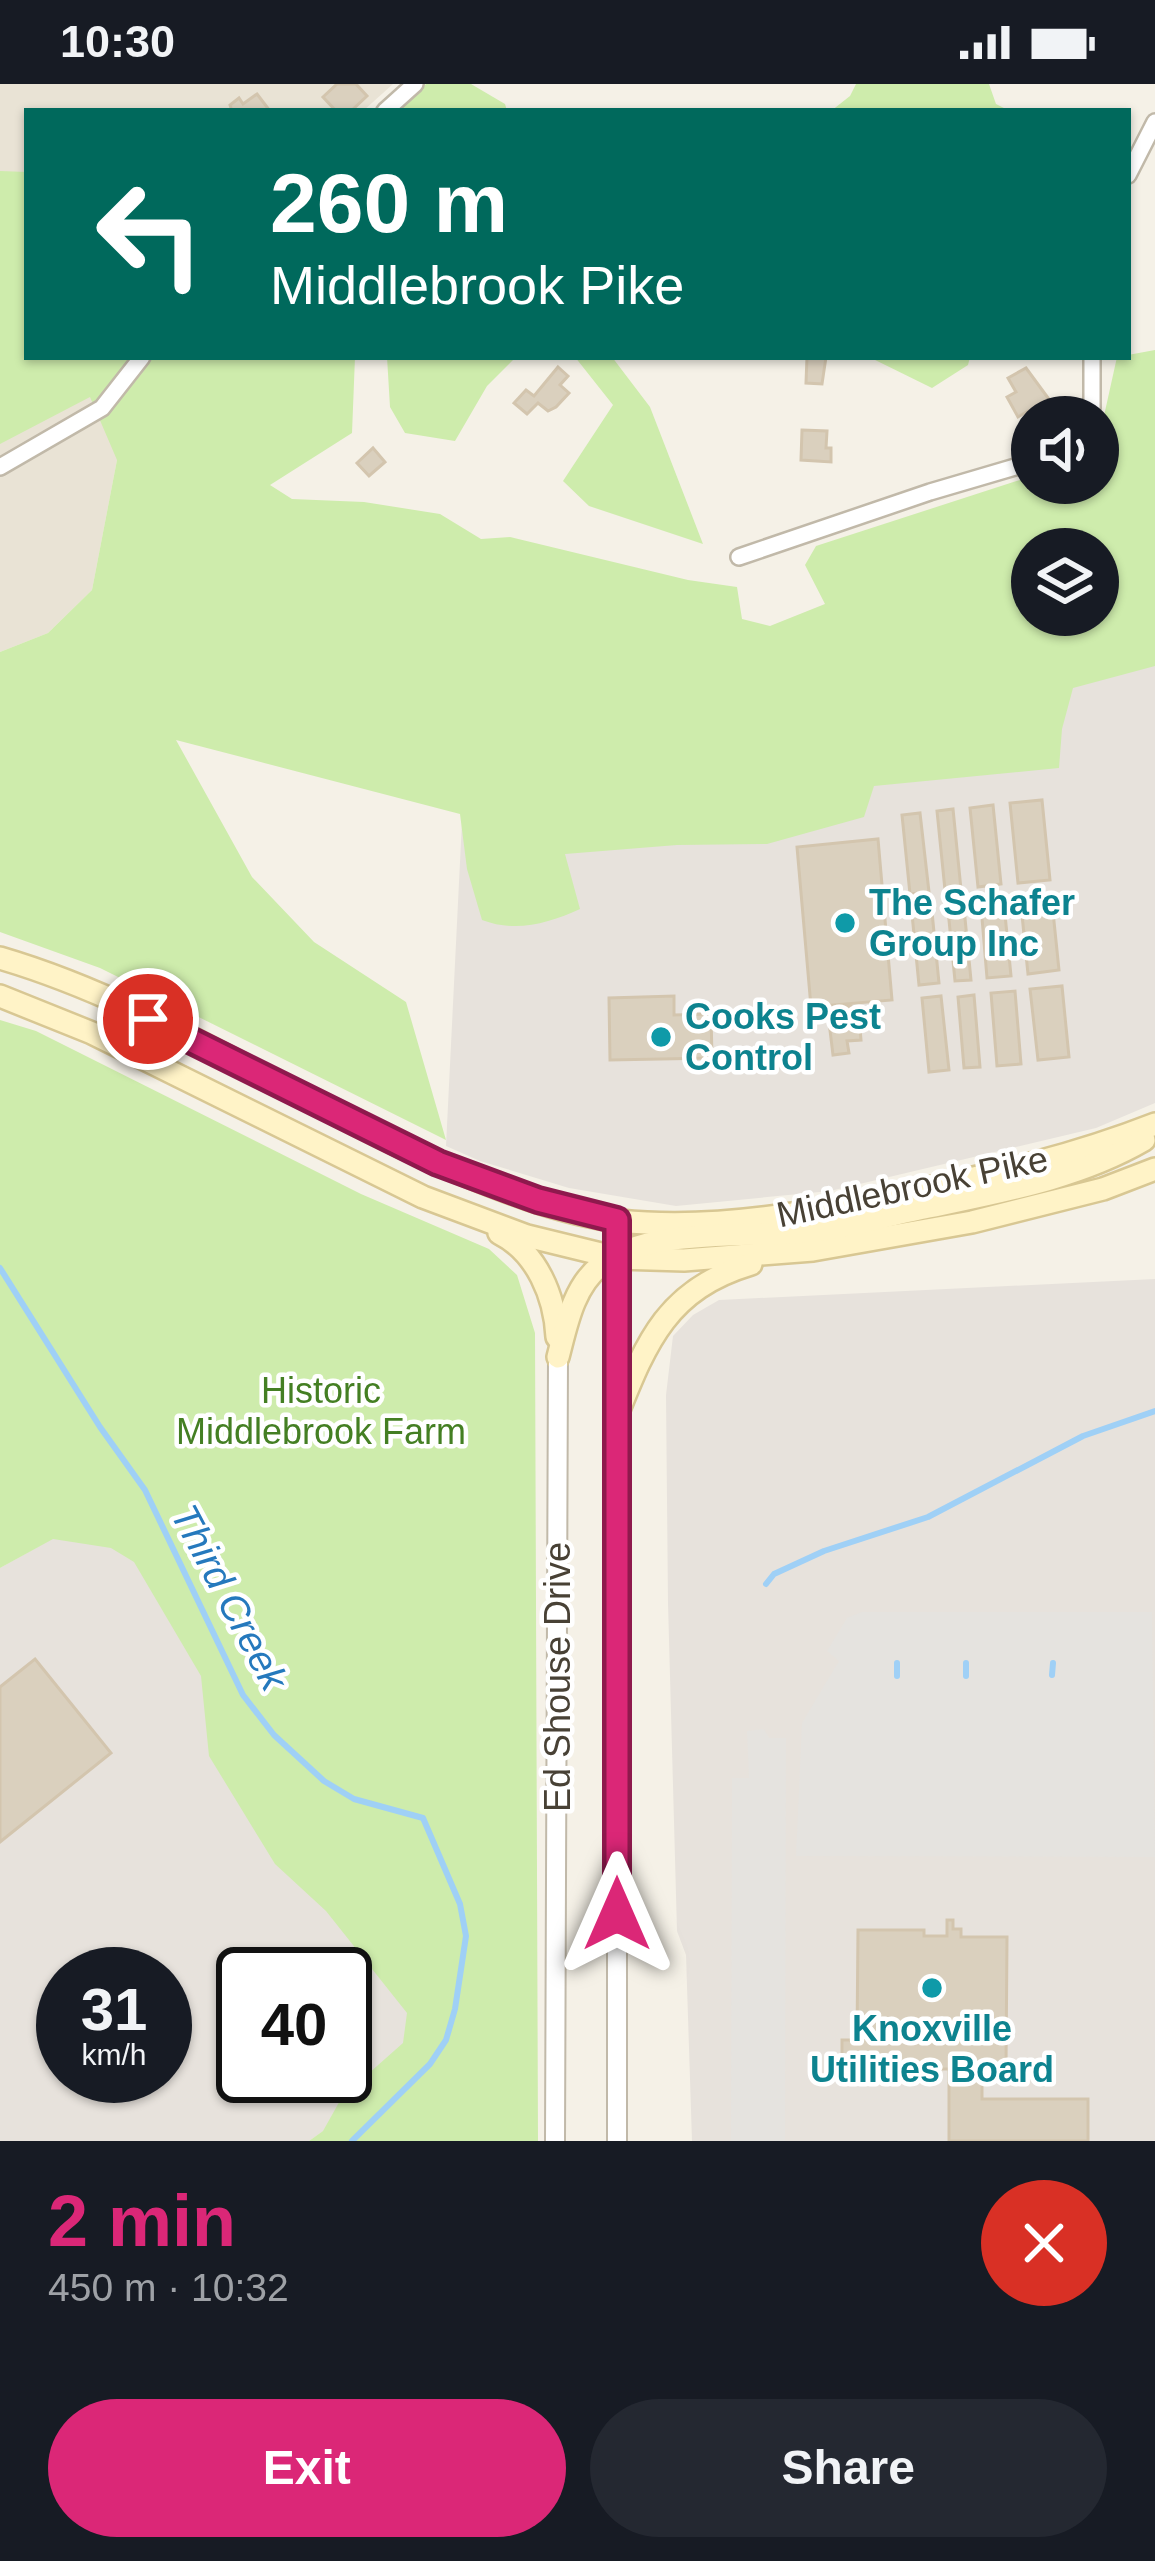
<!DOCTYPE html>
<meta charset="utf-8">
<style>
body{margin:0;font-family:Arial,sans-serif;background:#242831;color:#f1f3f6;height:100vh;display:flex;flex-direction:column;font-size:45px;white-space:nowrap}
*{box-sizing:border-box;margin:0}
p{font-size:39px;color:#9ea1a6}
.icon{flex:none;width:66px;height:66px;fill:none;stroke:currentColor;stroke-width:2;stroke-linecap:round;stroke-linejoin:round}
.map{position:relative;height:2057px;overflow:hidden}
.drawer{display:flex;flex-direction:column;background:#171b24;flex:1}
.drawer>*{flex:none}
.banner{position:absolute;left:24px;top:24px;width:1107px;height:252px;border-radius:0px;box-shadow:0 3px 9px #0004;background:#00695c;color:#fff;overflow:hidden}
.fabs{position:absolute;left:1011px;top:312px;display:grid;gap:24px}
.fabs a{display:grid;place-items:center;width:108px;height:108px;border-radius:50%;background:#171b24;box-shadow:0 3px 9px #0004;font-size:60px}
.speed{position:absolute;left:36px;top:1863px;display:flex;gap:24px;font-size:60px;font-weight:700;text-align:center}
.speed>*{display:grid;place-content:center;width:156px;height:156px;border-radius:50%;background:#171b24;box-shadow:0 3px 9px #0004;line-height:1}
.speed small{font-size:30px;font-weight:400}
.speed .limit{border:6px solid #111;border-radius:18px;background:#fff;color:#111}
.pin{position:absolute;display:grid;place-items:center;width:102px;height:102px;color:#fff;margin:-51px;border:6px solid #fff;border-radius:50%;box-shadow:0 3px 12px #0007}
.me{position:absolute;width:132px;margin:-66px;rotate:0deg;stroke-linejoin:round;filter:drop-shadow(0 0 9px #0008)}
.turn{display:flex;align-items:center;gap:42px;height:252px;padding:0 48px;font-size:54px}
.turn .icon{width:156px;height:156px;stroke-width:2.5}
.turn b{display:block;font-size:84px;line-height:102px}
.round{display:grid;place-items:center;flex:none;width:126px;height:126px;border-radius:63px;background:#242831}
.head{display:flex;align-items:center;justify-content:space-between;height:204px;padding:0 48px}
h1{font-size:72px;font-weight:600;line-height:90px;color:#db2777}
.button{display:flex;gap:24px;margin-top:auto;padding:24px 48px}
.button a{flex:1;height:138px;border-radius:72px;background:#db2777;color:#fff;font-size:48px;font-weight:600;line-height:138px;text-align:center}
.button a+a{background:#242831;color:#f1f3f6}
.status{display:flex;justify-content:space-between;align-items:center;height:84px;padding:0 60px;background:#171b24;direction:ltr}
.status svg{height:33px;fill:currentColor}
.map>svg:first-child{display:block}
</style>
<div class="status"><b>10:30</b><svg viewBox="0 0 49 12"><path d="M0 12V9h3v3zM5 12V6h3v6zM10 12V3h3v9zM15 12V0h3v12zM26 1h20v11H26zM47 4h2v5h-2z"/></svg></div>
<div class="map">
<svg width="1155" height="2057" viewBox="0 0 1155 2057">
<rect width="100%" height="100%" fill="#f5f1e7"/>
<path fill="#e9e3d5" d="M0,0H393L363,27H27V273H128L117,376L92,506L48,549L0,568Z"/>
<g fill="#e7e2dc" fill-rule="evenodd">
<path d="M1155,509V1019L1096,1044L830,1107L676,1122L569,1104L480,1077L446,1062L464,697L795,670Z"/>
<path d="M1155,1195V2057H692L686,1871L677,1847L668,1519L666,1311L673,1252L693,1231L719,1216Z"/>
<path d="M123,1415L437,1941L351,2028L309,2057H0V1484ZM63,1890H165V1992H63ZM243,1890H345V1992H243Z"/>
</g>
<g fill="#ceecac" fill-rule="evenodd">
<path d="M426,0H471L505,20L507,27H399Z"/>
<path d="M856,0H989L996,20L1010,27H831L850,12Z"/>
<path d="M0,87L27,88V273H355L352,349L270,401L292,415L364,418L440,430L481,455L510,453L688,496L737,503L742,535L770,542L825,520L805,481L816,462L1032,392V399H1098V359L1117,273L1155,266V582L1073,604L1062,645L1059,684L874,702L864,733L767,760L677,761L565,770L580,825C549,839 516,849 482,836L467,785L460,730L176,656L252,793L314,858L406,918L446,1056L100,884L0,848V568L48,549L92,506L117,376L90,313L0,360ZM1032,465H1098V531H1032Z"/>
<path d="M387,273H516L487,302L455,357L405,349L390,323Z"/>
<path d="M575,273H612L650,323L703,460L589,422L563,397L613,321Z"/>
<path d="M869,273H970L968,281L932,304Z"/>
<path d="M0,936L36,947L361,1110L489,1165L517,1191L535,1249L538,2057H309L323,2047L342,2013L403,1959L407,1929L326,1827L275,1780L209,1672L201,1592L134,1478L111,1464L53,1455L0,1484Z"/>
</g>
<g fill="#e5e3df">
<path d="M862,1528H1152L1155,1773L796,1772L802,1639L839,1577L827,1567L847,1534Z"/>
<path d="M764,1645L769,1654H786L785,2057H731L732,1694H749L747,1647Z"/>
</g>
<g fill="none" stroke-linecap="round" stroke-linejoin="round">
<g stroke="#9fd0f6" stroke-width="6">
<path d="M0,1184L100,1343L145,1406L243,1611L274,1651L324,1697L354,1715L423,1734L460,1820L466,1852L455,1925L446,1956L430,1980L352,2057"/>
<path d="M766,1500L774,1490L824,1467L928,1433L1083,1352L1155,1327"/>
<path d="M897,1579V1592"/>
<path d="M1052,1591L1053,1579"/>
<path d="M966,1592V1579"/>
</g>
</g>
<g fill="#dad0be" stroke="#d3c5ae" stroke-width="3">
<path d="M337,0H356L367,12L351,27H336L323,13Z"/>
<path d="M257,10L270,27H232L230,21L239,14L243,20Z"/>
<path d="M807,273H826L822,300L806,299Z"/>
<path d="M558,283L568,292L560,301L569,309L556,323L548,327L538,319L527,330L514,319L526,306L534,312Z"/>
<path d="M1026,284L1051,318L1050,325L1032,334L1028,327L1018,333L1007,313L1016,308L1008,294Z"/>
<path d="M802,346L827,347L826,364H831V378L801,376Z"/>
<path d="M373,364L385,378L369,392L357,379Z"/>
<path d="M1042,716L1050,796L1018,799L1010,719Z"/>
<path d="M993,721L1001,800L978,803L970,724Z"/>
<path d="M953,725L961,805L945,806L937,727Z"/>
<path d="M920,729L929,808L910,810L902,731Z"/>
<path d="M878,755L892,916L811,923L797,763Z"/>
<path d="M1052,818L1059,886L1028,890L1021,821Z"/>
<path d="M1004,820L1011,892L987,894L981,822Z"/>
<path d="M964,824L971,896L955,897L948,826Z"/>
<path d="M932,828L939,899L919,901L912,830Z"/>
<path d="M1062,902L1069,973L1038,976L1030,905Z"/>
<path d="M1015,907L1021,980L997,982L991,909Z"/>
<path d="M974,911L980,983L964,984L958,913Z"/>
<path d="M674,912V931L711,930L712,974L610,976L609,914Z"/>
<path d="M941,912L949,986L929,988L922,914Z"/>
<path d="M844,922H851L852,933H859L861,956L847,957L849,969L833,971L829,938L845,937Z"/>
<path d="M35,1575L111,1669L0,1758V1603Z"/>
<path d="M947,1836H953V1845H961V1853H1007L1006,1984H982V2015H1088V2057H949V1985H842V1956H857L858,1846H924V1852H947Z"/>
</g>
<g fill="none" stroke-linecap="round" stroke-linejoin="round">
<defs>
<g id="minor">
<path d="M385,27L415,0"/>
<path d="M1128,91L1155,38"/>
<path d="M1088,333L1092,324V273"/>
<path d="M0,383L102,324L142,273"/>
<path d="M739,473L930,408L1032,378"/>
</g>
<g id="tertiary">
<path d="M617,1136V2057"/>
<path d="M555,2057L558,1273"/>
</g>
<g id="secondary">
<path d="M0,874C154,919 291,1015 437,1079C493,1103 559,1130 620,1137C716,1147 815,1128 909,1108C992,1091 1076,1071 1155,1040"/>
<path d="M0,912L92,949L423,1113L527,1152L617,1174L684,1176L813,1166L972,1138L1103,1105L1155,1085"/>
<path d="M499,1149C537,1168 555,1213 557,1253"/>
<path d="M558,1273C566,1243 573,1203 600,1182C651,1141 753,1155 816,1147C852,1142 888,1131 924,1124C999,1108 1077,1095 1144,1056"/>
<path d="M617,1331C647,1256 668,1205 751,1180"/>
</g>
</defs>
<use href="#minor" stroke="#c1b9a9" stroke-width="20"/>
<use href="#tertiary" stroke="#c1b9a9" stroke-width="22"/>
<use href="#secondary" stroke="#d8c793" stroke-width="26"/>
<use href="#minor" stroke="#fff" stroke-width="15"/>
<use href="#tertiary" stroke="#fff" stroke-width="18"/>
<use href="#secondary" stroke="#fff3c7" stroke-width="21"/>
</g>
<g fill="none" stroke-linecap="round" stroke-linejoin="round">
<defs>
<path id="route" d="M148,935L438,1079L538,1116L617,1136V1830"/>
</defs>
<use href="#route" stroke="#8e194d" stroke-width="30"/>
<use href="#route" stroke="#db2777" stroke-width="21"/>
</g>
<g fill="#0f9aa8" stroke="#fff" stroke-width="4.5">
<circle cx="845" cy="839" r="12"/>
<circle cx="661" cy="953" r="12"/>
<circle cx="932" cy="1904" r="12"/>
</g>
<g text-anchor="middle" stroke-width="9" stroke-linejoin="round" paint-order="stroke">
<g font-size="36" font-weight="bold" fill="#0d838f" stroke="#fff" text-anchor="start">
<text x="869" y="831">The Schafer<tspan x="869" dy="41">Group Inc</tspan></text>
<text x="685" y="945">Cooks Pest<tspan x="685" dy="41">Control</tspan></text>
<text x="932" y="1957" text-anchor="middle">Knoxville<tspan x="932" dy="41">Utilities Board</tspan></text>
</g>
<g font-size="36" fill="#484135" stroke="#fff">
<text transform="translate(912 1102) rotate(-12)" y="13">Middlebrook Pike</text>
<text transform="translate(557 1593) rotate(-90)" y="13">Ed Shouse Drive</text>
</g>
<g font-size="36" fill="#447f23" stroke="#fff">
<text x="321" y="1319">Historic<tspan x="321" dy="41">Middlebrook Farm</tspan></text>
</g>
<g font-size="39" font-style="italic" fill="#2579bd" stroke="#fff">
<text transform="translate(230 1513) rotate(62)" y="14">Third Creek</text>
</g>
</g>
</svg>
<div class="fabs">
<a><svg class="icon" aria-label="sound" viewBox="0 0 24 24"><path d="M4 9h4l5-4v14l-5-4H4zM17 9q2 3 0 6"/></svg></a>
<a><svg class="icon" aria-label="layers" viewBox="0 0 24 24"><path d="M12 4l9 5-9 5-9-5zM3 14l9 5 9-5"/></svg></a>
</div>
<div class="speed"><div>31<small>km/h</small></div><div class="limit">40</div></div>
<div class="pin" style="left:148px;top:935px;background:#d93025"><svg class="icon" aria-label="arrive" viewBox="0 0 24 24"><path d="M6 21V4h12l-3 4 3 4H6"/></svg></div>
<svg class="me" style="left:617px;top:1830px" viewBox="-20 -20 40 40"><path d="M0-17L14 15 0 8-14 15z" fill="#db2777" stroke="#fff" stroke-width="4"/></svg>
<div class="banner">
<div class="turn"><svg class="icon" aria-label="left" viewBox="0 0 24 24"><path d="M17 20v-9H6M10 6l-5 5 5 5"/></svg><div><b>260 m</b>Middlebrook Pike</div></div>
</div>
</div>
<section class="drawer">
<div class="head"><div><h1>2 min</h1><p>450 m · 10:32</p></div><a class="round" style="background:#d93025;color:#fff"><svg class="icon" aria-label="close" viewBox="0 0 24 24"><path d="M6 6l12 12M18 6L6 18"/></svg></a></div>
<div class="button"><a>Exit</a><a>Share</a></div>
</section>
